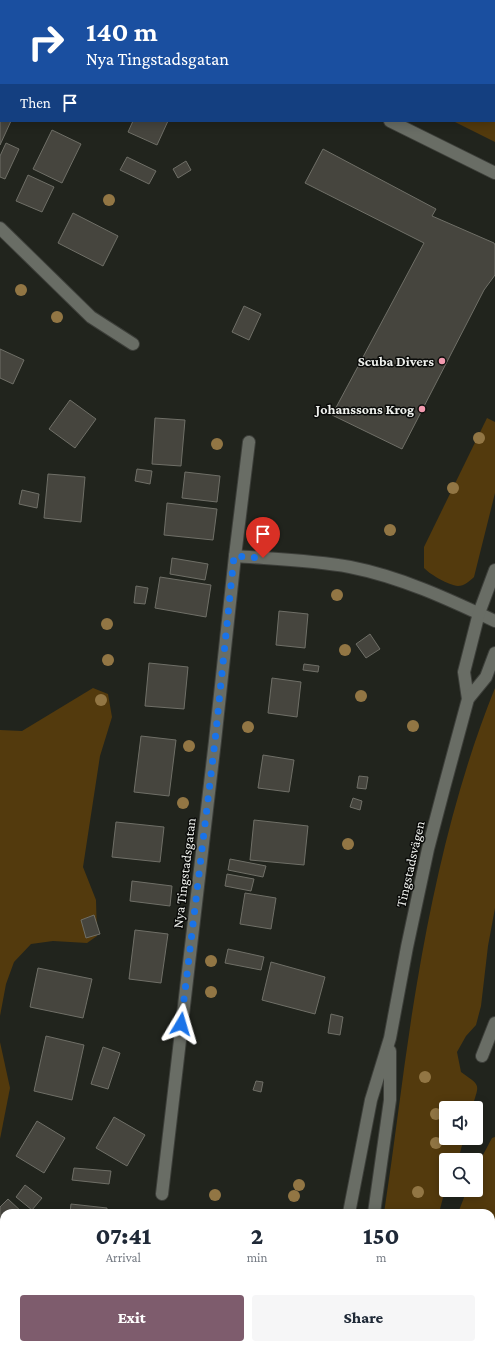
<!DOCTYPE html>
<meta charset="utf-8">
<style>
body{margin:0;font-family:"Crimson Pro",serif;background:#f6f6f7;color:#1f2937;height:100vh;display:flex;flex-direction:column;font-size:15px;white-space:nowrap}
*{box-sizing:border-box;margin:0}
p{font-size:13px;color:#747a83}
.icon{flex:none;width:22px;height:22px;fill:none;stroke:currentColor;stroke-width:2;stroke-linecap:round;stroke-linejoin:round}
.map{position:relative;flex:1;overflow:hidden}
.side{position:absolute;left:0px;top:1209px;width:495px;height:140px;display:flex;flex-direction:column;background:#fff;border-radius:12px 12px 0 0;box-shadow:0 2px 10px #0003}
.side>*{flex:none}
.hud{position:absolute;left:0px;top:0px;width:495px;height:122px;box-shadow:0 2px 10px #0003;background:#1a4fa0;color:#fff;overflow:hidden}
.tools{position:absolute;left:439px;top:1101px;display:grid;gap:8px}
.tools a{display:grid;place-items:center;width:44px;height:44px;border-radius:4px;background:#fff;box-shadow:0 2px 10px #0003;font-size:20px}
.pin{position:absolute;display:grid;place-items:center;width:34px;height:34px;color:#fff;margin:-41px -17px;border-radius:50% 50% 50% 0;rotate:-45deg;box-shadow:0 0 4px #0007}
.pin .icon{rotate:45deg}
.me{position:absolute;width:44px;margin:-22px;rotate:7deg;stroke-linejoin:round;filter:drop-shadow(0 0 3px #0008)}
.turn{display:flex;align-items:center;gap:14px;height:84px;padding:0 20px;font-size:18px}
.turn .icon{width:52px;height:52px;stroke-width:2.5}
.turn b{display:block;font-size:28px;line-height:34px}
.then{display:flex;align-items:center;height:38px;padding:0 20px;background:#0003;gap:8px;font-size:15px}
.eta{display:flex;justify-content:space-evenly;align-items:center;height:68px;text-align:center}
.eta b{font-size:24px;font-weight:800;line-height:28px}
.button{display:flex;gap:8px;margin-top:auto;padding:8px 20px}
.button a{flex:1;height:46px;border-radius:4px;background:#7e5c6d;color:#fff;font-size:16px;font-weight:800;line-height:46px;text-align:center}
.button a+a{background:#f6f6f7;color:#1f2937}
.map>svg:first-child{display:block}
</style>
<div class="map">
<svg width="495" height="1349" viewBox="0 0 495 1349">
<rect width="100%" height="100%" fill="#21241d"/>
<g fill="#533a0d">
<path d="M410,0H495V142L453,121H494V1H410Z"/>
<path d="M487,418L495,422V493L474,577C470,581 464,586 458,586C448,585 431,575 424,568V547Z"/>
<path d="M93,688L108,694L112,717L100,756L83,867L96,900L97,936L87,943L53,941L31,944L14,962L6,984L0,1016V730L22,731Z"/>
<path d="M495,688V908L488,946L481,1006L476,1025L466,1036L457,1052L461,1072C482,1087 479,1083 472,1108H446V1138H464L458,1160H446V1186L439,1213H384C396,1136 404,1059 417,983C434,883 457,782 495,688Z"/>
<path d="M0,1042L10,1088L0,1139Z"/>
<path d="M495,1137V1349H424V1345H491V1213H458L467,1190H476V1168L492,1138Z"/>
<path d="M369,1345H409V1349H368Z"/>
</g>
<g fill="#46453e" stroke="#6f6f67">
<path d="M0,102L1,121H11L0,145Z"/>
<path d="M133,121H168L157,145L128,132Z"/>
<path d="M52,130L81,144L62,183L33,169Z"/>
<path d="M6,143L19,149L5,179L0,177V156Z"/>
<path d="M323,149L436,209L432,216L494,243L495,245V275L484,290L402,449L332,415L424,243L305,183Z"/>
<path d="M127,157L156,171L149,184L120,170Z"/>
<path d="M186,161L191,170L178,178L173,169Z"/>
<path d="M28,175L54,187L42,212L16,201Z"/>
<path d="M73,213L118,236L103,266L58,243Z"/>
<path d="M244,306L261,314L249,340L232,332Z"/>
<path d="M0,349L24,360L13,384L0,378Z"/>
<path d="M70,400L96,419L75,448L49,429Z"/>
<path d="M155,418L185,420L181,466L152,464Z"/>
<path d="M137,469L152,471L150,484L135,481Z"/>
<path d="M185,472L220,476L217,502L182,498Z"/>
<path d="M48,474L85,477L81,522L44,518Z"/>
<path d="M22,490L39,494L37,508L19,504Z"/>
<path d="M167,503L217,509L213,540L164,535Z"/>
<path d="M172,558L208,564L205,580L170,574Z"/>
<path d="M160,577L211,585L206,617L155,608Z"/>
<path d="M136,586L148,588L145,604L134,603Z"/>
<path d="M279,611L308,614L305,648L276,645Z"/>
<path d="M370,634L380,649L366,658L356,644Z"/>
<path d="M149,663L188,667L184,709L145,706Z"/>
<path d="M304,664L319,666L318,672L303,670Z"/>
<path d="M272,678L301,682L297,717L268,713Z"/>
<path d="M141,736L176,740L169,796L134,792Z"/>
<path d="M263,755L294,760L289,792L258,788Z"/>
<path d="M359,776L368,777L366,789L357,788Z"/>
<path d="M353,798L362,801L360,810L350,807Z"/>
<path d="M254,820L308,826L304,865L250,860Z"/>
<path d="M116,822L164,827L160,862L112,857Z"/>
<path d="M230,859L266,866L263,877L228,870Z"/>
<path d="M227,874L254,879L251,891L225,886Z"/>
<path d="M132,881L172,886L170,906L130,901Z"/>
<path d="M245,893L276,898L271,929L240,924Z"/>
<path d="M94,915L100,934L86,938L81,920Z"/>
<path d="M135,930L168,934L161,983L129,979Z"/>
<path d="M228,949L264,957L261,970L225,963Z"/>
<path d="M271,962L325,977L315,1014L262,1000Z"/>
<path d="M38,968L92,979L83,1018L30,1007Z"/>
<path d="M331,1014L343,1017L340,1035L328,1033Z"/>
<path d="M46,1036L84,1045L72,1100L34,1091Z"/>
<path d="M103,1047L120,1053L108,1089L91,1084Z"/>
<path d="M256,1081L263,1082L261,1092L253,1090Z"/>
<path d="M114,1117L145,1135L127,1166L96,1148Z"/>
<path d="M37,1121L65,1138L44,1173L16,1156Z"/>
<path d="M74,1168L111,1171L109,1184L72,1180Z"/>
<path d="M25,1185L42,1198L32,1210L16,1197Z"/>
<path d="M8,1199L23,1213H4V1240L0,1236V1207Z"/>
<path d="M71,1204L107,1208V1213H70Z"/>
<path d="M77,1345H92L90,1349H75Z"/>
</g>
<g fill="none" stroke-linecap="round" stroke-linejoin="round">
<defs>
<g id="street">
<path d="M0,228L91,317L133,344"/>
<path d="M235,556C273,559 312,560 350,567C401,577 448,599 495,621"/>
<path d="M482,1056L495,1023"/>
<path d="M162,1194L215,741L235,556L249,442"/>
</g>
<g id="secondary">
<path d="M177,0L178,1"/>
<path d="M390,121L495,173"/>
<path d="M468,699L464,672L479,613L495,570"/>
<path d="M349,1213L371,1100L390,1038L407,947L428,849L444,788L468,699L486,677L495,653"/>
<path d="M374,1213L390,1100V1051"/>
<path d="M322,1349L323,1345"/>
<path d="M347,1349L348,1345"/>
</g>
<g id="highway">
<path d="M364,1L365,0"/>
<path d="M396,1L397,0"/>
</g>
</defs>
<use href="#street" stroke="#3d3f3a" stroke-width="14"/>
<use href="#secondary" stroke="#3d3f3a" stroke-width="14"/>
<use href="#highway" stroke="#3d3f3a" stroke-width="14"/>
<use href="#street" stroke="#696d65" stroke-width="12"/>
<use href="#secondary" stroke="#696d65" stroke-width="12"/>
<use href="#highway" stroke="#22b45e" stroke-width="12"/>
</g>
<g fill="#927644">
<circle cx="109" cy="200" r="6"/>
<circle cx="21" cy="290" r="6"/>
<circle cx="57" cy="317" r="6"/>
<circle cx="479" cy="438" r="6"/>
<circle cx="217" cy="444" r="6"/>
<circle cx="453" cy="488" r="6"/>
<circle cx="390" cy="530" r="6"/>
<circle cx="337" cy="595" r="6"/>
<circle cx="107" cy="624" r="6"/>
<circle cx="345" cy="650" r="6"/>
<circle cx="108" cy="660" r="6"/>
<circle cx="361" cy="696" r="6"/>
<circle cx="101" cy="700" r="6"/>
<circle cx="413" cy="726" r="6"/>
<circle cx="248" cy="727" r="6"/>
<circle cx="189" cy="746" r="6"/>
<circle cx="183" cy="803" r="6"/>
<circle cx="348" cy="844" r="6"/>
<circle cx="211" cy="961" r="6"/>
<circle cx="211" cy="992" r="6"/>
<circle cx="425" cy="1077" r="6"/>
<circle cx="436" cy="1114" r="6"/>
<circle cx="436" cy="1143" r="6"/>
<circle cx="299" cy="1185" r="6"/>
<circle cx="418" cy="1192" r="6"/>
<circle cx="215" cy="1195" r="6"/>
<circle cx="294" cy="1196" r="6"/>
</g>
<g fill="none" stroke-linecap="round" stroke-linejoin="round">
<path stroke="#1a73e8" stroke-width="7" stroke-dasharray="0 12.6" d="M181,1024L215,741L234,556L263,558"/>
</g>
<g fill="#f29aaf" stroke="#0b0c0a" stroke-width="1.5">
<circle cx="442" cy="361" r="4"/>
<circle cx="422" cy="409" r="4"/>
</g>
<g text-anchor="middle" stroke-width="3" stroke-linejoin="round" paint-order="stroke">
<g font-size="14" font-weight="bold" fill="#eff1ed" stroke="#0b0c0a" text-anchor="end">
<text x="434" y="366">Scuba Divers</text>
<text x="414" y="414">Johanssons Krog</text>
</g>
<g font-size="14" fill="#eff1ed" stroke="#0b0c0a">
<text transform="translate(410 864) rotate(-77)" y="5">Tingstadsvägen</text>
<text transform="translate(184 873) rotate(-83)" y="5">Nya Tingstadsgatan</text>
</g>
</g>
</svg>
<div class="tools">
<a><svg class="icon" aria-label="sound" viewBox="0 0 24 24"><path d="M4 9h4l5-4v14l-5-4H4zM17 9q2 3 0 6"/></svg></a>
<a><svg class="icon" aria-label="search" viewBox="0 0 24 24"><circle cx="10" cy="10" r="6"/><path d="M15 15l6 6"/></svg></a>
</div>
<div class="pin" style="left:263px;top:558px;background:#d93025"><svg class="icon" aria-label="arrive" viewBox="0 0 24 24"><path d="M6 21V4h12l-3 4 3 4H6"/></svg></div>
<svg class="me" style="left:181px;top:1024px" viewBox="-20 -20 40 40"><path d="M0-17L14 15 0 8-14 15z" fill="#1a73e8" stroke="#fff" stroke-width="4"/></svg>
<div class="hud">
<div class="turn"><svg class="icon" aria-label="right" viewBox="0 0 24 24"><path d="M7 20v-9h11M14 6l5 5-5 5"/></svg><div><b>140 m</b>Nya Tingstadsgatan</div></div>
<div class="then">Then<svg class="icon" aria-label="arrive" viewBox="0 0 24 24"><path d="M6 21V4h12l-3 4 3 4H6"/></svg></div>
</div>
<section class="side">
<div class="eta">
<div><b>07:41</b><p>Arrival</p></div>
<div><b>2</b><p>min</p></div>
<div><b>150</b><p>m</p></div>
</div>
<div class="button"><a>Exit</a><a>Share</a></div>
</section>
</div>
